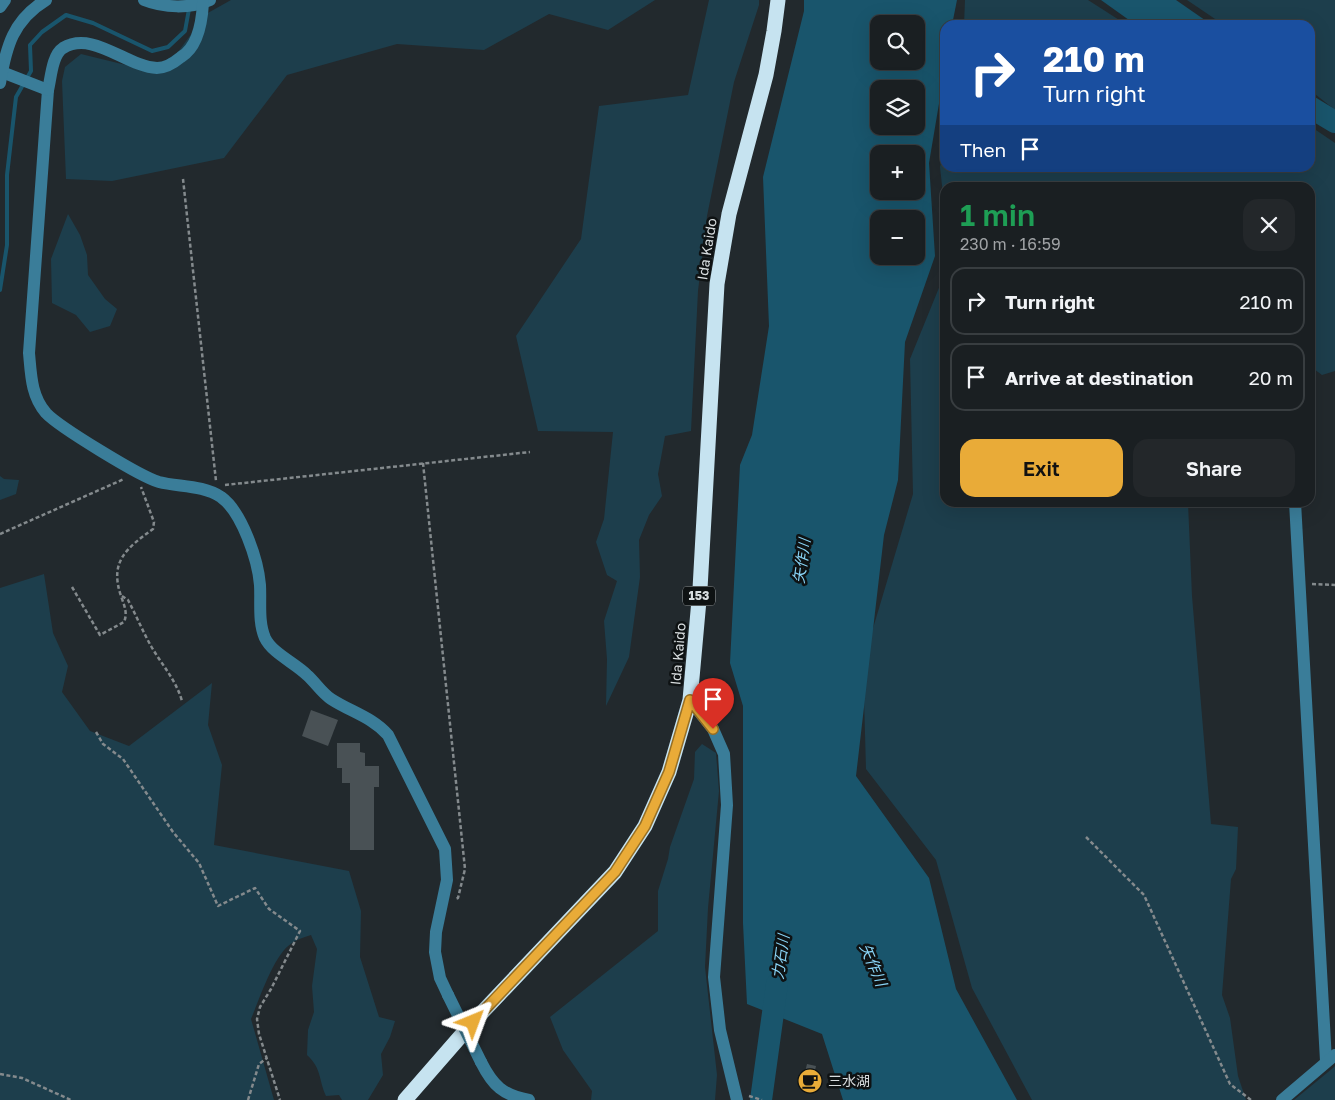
<!DOCTYPE html>
<meta charset="utf-8">
<style>
body{margin:0;font-family:"Golos Text","Noto Sans JP",sans-serif;background:#23272a;color:#f1f3f6;height:100vh;display:flex;flex-direction:column;font-size:19px;white-space:nowrap}
*{box-sizing:border-box;margin:0}
p{font-size:16px;color:#9fa2a5}
.icon{flex:none;width:28px;height:28px;fill:none;stroke:currentColor;stroke-width:2;stroke-linecap:round;stroke-linejoin:round}
.map{position:relative;flex:1;overflow:hidden}
.details{position:absolute;left:940px;top:182px;width:375px;height:325px;display:flex;flex-direction:column;background:#1a1f22;border-radius:15px;box-shadow:0 5px 20px #0002,0 0 0 1px #383d40}
.details>*{flex:none}
.guide{position:absolute;left:940px;top:20px;width:375px;height:152px;border-radius:15px;box-shadow:0 5px 20px #0002,0 0 0 1px #383d40;background:#1a4fa0;color:#fff;overflow:hidden}
.tools{position:absolute;left:870px;top:15px;display:grid;gap:10px}
.tools a{display:grid;place-items:center;width:55px;height:55px;border-radius:10px;background:#1a1f22;box-shadow:0 5px 20px #0002,0 0 0 1px #383d40;font-size:25px}
.pin{position:absolute;display:grid;place-items:center;width:42px;height:42px;color:#fff;margin:-51px -21px;border-radius:50% 50% 50% 0;rotate:-45deg;box-shadow:0 0 5px #0007}
.pin .icon{rotate:45deg}
.me{position:absolute;width:55px;margin:-28px;rotate:44deg;stroke-linejoin:round;filter:drop-shadow(0 0 4px #0008)}
.turn{display:flex;align-items:center;gap:18px;height:105px;padding:0 20px;font-size:22px}
.turn .icon{width:65px;height:65px;stroke-width:2.5}
.turn b{display:block;font-size:35px;line-height:42px}
.then{display:flex;align-items:center;height:48px;padding:0 20px;background:#0003;gap:10px;font-size:19px}
.round{display:grid;place-items:center;flex:none;width:52px;height:52px;border-radius:15px;background:#23272a}
.headline{display:flex;align-items:center;justify-content:space-between;height:85px;padding:0 20px}
h1{font-size:30px;font-weight:600;line-height:38px;color:#1e9e55}
.action{display:flex;gap:10px;margin-top:auto;padding:10px 20px}
.action a{flex:1;height:58px;border-radius:15px;background:#e9ab38;color:#111;font-size:20px;font-weight:600;line-height:58px;text-align:center}
.action a+a{background:#23272a;color:#f1f3f6}
ul{padding:0;list-style:none}
li{display:flex;align-items:center;gap:15px;height:68px;margin:0 10px 8px;padding:0 10px;border:2px solid #383d40;border-radius:15px}
li div{flex:1}
li b{display:block;font-size:19px}
li em{font-style:normal}
.map>svg:first-child{display:block}
</style>
<div class="map">
<svg width="1335" height="1100" viewBox="0 0 1335 1100">
<rect width="100%" height="100%" fill="#22292d"/>
<g fill="#1d3e4c">
<path d="M231,0H655L608,30L549,14L484,50L397,44L287,75L224,158L112,181L66,179L62,81L65,67L81,54L130,66H157L178,52L206,14Z"/>
<path d="M709,0H759V5L734,82L707,216L698,291L691,431L665,436L658,474L662,496L649,515L639,540L640,577L629,657L606,706L607,659L604,621L617,581L607,575L596,542L604,519L613,432L538,431L516,336L581,239L599,106L688,95Z"/>
<path d="M965,0H1088L1127,25H964Z"/>
<path d="M1187,0H1335V110L1310,90V25H1224Z"/>
<path d="M1310,126L1335,143V371L1322,375L1310,366V188H945V213L940,167L945,143V168H1310Z"/>
<path d="M68,214L80,235L87,255L88,275L105,299L117,309L110,326L90,332L76,315L52,303L51,259Z"/>
<path d="M945,273V502L1188,503L1192,596L1211,824L1238,827L1236,869L1231,879L1222,995L1230,1018L1238,1076L1246,1100H1032L972,988L936,860L866,769L863,662L913,494L910,359Z"/>
<path d="M0,476L4,479L19,480L16,494L0,500Z"/>
<path d="M44,574L53,633L68,666L62,692L90,731L129,746L212,683L208,725L222,765L214,845L349,871L361,911L360,957L379,1017L395,1021L390,1037L381,1054L383,1075L368,1100H342L339,1095L326,1096C318,1078 322,1069 307,1055L308,1030L314,1012L312,986L317,949L311,935C305,937 298,939 292,943C274,954 260,998 251,1019L274,1100H0V588Z"/>
<path d="M702,744L716,753L719,791L708,908L705,967L717,1075L715,1100H591L592,1091L563,1050L550,1017L658,931V891L668,859L670,847L694,779L695,752Z"/>
<path d="M1335,1066V1100H1294L1333,1068Z"/>
</g>
<g fill="#19556c" fill-rule="evenodd">
<path d="M804,0H957L952,25H945V68L929,163L935,256L905,342L898,480L884,535L856,776L929,878L956,989L1017,1100H843L822,1034L747,1004L743,923V706L730,663L740,465L752,435L769,326L763,177L804,11ZM879,24H916V61H879ZM879,89H916V126H879ZM879,154H916V191H879ZM879,219H916V256H879Z"/>
<path d="M1101,0H1176L1212,25H1136Z"/>
</g>
<g fill="none" stroke-linecap="round" stroke-linejoin="round">
<path stroke="#19556c" stroke-width="4" d="M0,290L7,245V175L16,97L31,71L30,45L42,32L66,15L93,23L152,51L168,47L185,31L189,9"/>
<g stroke="#19556c" stroke-width="22">
<path d="M1310,107L1335,122"/>
<path d="M761,1100L777,984"/>
</g>
</g>
<g fill="#495155">
<path d="M311,710L338,720L328,746L302,736Z"/>
<path d="M337,743H360V752L365,753V766H379V787H374V850H350V783H342V768H337Z"/>
<path d="M807,1064L816,1066L814,1075L818,1076L815,1088L802,1085Z"/>
</g>
<g fill="none" stroke-linecap="round" stroke-linejoin="round">
<g stroke="#848a8d" stroke-width="2.5" stroke-dasharray="4 2.5" stroke-linecap="butt">
<path d="M183,179L216,481"/>
<path d="M423,463L465,869L458,898L455,899"/>
<path d="M225,485L530,452"/>
<path d="M1140,502H1170"/>
<path d="M0,534L124,479"/>
<path d="M1312,584L1335,585"/>
<path d="M72,587L100,635L124,622C128,613 124,605 121,596C109,561 127,548 153,529L154,522L141,487"/>
<path d="M122,596L128,600C136,615 143,632 151,646C162,665 176,680 182,701"/>
<path d="M96,732L103,744L123,759L173,832L199,863L218,906L255,888L269,909L300,931L271,989L260,1007L257,1019L259,1034L280,1100"/>
<path d="M1086,837L1144,895L1230,1084L1251,1100"/>
<path d="M0,1074L22,1078L71,1100"/>
<path d="M749,1096L762,1100"/>
<path d="M248,1100L259,1064L267,1058"/>
</g>
<g stroke="#3a7d99" stroke-width="12">
<path d="M144,0C164,8 190,9 210,0"/>
<path d="M203,3C202,21 198,47 181,57C175,62 165,68 157,68C127,67 93,30 63,48C52,55 51,78 48,90L29,353C31,374 31,396 46,413C59,427 141,477 159,482C179,487 203,485 221,497C242,512 258,560 260,585C261,602 258,622 265,638C272,653 295,663 307,675C315,682 322,693 331,699C351,712 372,717 388,735L445,849L447,880L436,932L435,952L440,978L448,995"/>
<path d="M0,7L5,0"/>
<path d="M2,72L48,90"/>
<path d="M0,83C6,47 13,20 46,0"/>
<path d="M1295,502L1326,1061"/>
<path d="M690,700L713,729L724,754L727,805L714,977L720,1030L737,1100"/>
<path d="M481,1062C493,1086 503,1095 529,1100"/>
<path d="M1282,1100L1335,1055"/>
</g>
<path stroke="#c6e3f0" stroke-width="15" d="M405,1100L473,1022L615,872L645,826L669,772L690,700L700,589L717,284L729,214L766,75L774,31L778,0"/>
<path stroke="#3a7d99" stroke-width="12" d="M448,995L481,1062"/>
</g>
<g fill="none" stroke-linecap="round" stroke-linejoin="round">
<defs>
<path id="route" d="M473,1022L615,872L645,826L669,772L690,700L713,729"/>
</defs>
<use href="#route" stroke="#976f24" stroke-width="12"/>
<use href="#route" stroke="#e9ab38" stroke-width="9"/>
</g>
<defs>
<symbol id="cafe-disc" viewBox="-11 -11 22 22"><circle r="9.5" fill="#e9ab38" stroke="#0e1213"/><path d="M-5.5-4.5H6V0H3Q3 3.5 0 3.5H-2.5Q-5.5 3.5-5.5 0ZM3-3.2v2h1.7v-2ZM-6 4.5H4V6H-6Z" fill="#111"/></symbol>
</defs>
<g fill-rule="evenodd">
<use href="#cafe-disc" x="796" y="1067" width="28" height="28"/>
</g>
<g text-anchor="middle" stroke-width="5" stroke-linejoin="round" paint-order="stroke">
<rect fill="#0e1213" stroke="#9ba0a2" stroke-width="1" x="683" y="586.5" width="32" height="19" rx="4"/>
<g font-size="12" font-weight="bold" fill="#d8dddf">
<text x="699" y="600">153</text>
</g>
<g font-size="14" fill="#d8dddf" stroke="#0e1213">
<text transform="translate(707 249) rotate(-81)" y="5">Ida Kaido</text>
<text transform="translate(678 654) rotate(-85)" y="5">Ida Kaido</text>
</g>
<g font-size="14" fill="#d8dddf" stroke="#0e1213" text-anchor="start">
<text x="828" y="1086">三水湖</text>
</g>
<g font-size="15" font-style="italic" fill="#89d4f6" stroke="#0e1213">
<text transform="translate(802 561) rotate(-82)" y="5">矢作川</text>
<text transform="translate(781 957) rotate(-82)" y="5">力石川</text>
<text transform="translate(873 965) rotate(67)" y="5">矢作川</text>
</g>
</g>
</svg>
<div class="tools">
<a><svg class="icon" aria-label="search" viewBox="0 0 24 24"><circle cx="10" cy="10" r="6"/><path d="M15 15l6 6"/></svg></a>
<a><svg class="icon" aria-label="layers" viewBox="0 0 24 24"><path d="M12 4l9 5-9 5-9-5zM3 14l9 5 9-5"/></svg></a>
<a>+</a>
<a>−</a>
</div>
<div class="pin" style="left:713px;top:729px;background:#d93025"><svg class="icon" aria-label="arrive" viewBox="0 0 24 24"><path d="M6 21V4h12l-3 4 3 4H6"/></svg></div>
<svg class="me" style="left:473px;top:1022px" viewBox="-20 -20 40 40"><path d="M0-17L14 15 0 8-14 15z" fill="#e9ab38" stroke="#fff" stroke-width="4"/></svg>
<div class="guide">
<div class="turn"><svg class="icon" aria-label="right" viewBox="0 0 24 24"><path d="M7 20v-9h11M14 6l5 5-5 5"/></svg><div><b>210 m</b>Turn right</div></div>
<div class="then">Then<svg class="icon" aria-label="arrive" viewBox="0 0 24 24"><path d="M6 21V4h12l-3 4 3 4H6"/></svg></div>
</div>
<section class="details">
<div class="headline"><div><h1>1 min</h1><p>230 m · 16:59</p></div><a class="round"><svg class="icon" aria-label="close" viewBox="0 0 24 24"><path d="M6 6l12 12M18 6L6 18"/></svg></a></div>
<ul>
<li><svg class="icon" aria-label="right" viewBox="0 0 24 24"><path d="M7 20v-9h11M14 6l5 5-5 5"/></svg><div><b>Turn right</b></div><em>210 m</em></li>
<li><svg class="icon" aria-label="arrive" viewBox="0 0 24 24"><path d="M6 21V4h12l-3 4 3 4H6"/></svg><div><b>Arrive at destination</b></div><em>20 m</em></li>
</ul>
<div class="action"><a>Exit</a><a>Share</a></div>
</section>
</div>
